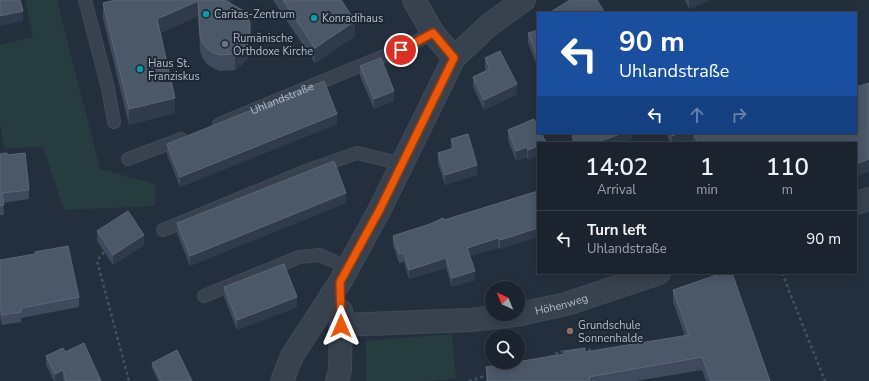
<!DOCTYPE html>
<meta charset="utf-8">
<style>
body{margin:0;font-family:"Nunito Sans",sans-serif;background:#242b36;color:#f1f3f6;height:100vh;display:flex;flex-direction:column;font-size:15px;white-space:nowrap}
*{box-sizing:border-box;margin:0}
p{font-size:13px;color:#a0a4aa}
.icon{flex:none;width:22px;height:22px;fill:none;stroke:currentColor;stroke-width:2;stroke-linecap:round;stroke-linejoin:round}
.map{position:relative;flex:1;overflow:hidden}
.sheet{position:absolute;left:537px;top:142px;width:320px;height:132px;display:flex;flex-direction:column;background:#1b232e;border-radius:0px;box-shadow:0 2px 10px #0003,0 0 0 1px #39404a}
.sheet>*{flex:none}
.banner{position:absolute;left:537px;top:12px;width:320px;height:122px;border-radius:0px;box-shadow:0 2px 10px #0003,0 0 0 1px #39404a;background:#1a4fa0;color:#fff;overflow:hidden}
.needle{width:26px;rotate:316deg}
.controls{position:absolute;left:485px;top:281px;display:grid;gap:8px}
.controls a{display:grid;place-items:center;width:40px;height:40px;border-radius:50%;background:#1b232e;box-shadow:0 2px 10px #0003,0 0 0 1px #39404a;font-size:20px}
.pin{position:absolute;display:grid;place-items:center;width:34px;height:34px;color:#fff;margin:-17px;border:2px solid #fff;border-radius:50%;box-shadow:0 1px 4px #0007}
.me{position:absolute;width:44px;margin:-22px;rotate:0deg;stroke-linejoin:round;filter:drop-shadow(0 0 3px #0008)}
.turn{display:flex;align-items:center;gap:14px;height:84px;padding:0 16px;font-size:18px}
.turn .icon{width:52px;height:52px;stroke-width:2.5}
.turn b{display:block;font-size:28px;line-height:34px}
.lanes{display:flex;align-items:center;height:38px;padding:0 16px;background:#0003;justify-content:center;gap:20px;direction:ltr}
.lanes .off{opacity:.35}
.eta{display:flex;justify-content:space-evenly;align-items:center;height:68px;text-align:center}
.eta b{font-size:24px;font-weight:600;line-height:28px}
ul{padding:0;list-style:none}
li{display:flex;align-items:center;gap:12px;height:56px;padding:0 16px;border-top:1px solid #39404a}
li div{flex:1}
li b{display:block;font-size:15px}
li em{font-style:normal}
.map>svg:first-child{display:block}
</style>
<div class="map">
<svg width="869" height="381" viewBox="0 0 869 381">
<rect width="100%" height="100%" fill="#242f3e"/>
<g fill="#263c3f">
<path d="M25,0H57L100,169L155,184V206L64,210L43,147L4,148L0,123V45L33,37Z"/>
<path d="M452,334L456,379L427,381H366V341Z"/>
</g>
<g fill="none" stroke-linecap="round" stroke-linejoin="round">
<defs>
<g id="lane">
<path d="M85,0L108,88L114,122"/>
<path id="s1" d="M219,124L401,49L433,33"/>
<path d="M128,159L181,139"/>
<path d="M163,230L311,169L357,153L403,164"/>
<path d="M204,296L299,257L320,255L348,268"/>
</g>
<g id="street">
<path d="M414,0L433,33L454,58"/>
<path d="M856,203L869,199"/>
<path id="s2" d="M341,325L470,320L516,315L566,304L659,273"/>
<path d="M282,381L292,356L340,282L380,209L454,58L489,25L524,0"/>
<path d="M337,381L340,370L341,311"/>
</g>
</defs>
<use href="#lane" stroke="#414a57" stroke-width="14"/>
<use href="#street" stroke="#414a57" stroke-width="24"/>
<g stroke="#3f5557" stroke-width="2.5" stroke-dasharray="3 3" stroke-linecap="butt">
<path d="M104,252L97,261L129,381"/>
<path d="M782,273L825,381"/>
<path d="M582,350H592"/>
<path d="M550,357L559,352L567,351"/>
<path d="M469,381L488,375"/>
</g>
<use href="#lane" stroke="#38414e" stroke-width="12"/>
<use href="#street" stroke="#38414e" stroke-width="22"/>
</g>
<g fill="#3f4b5c">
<path d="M115,0H234L228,2L250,53L247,60L235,70L220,71L213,68L207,64L202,57L200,50L198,16L160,33L175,113L129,125L103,18V3Z"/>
<path d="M273,0H341L355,36L315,63Z"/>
<path d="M685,0H710L689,9Z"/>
<path d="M538,30V69L528,43V33Z"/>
<path d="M485,58L517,94L484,110L473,87V77L486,71L485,68Z"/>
<path d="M360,66L394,101L374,109L360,76Z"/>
<path d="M337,124L180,187L167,154V144Z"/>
<path d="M508,130L546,143L528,160L527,157L516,161L508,140Z"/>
<path d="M632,133V139L623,143H572V136Z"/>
<path d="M666,133H856V143H693V141L688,143H670Z"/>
<path d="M451,139L477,175L445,185L438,163V153L451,149Z"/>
<path d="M0,154L7,155L29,190V199L3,203L4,215H0Z"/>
<path d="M538,191L500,249L498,248L470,256L475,280L452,287L446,268L409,279L404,262L399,263L393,245V236L444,220Z"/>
<path d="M346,203L190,266L177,233V223Z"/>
<path d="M97,231L144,245L113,265L97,241Z"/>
<path d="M0,260L79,297V307L21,318V322L2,325L0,316Z"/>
<path d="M224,287L297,307L237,330L224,297Z"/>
<path d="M673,290L770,381H706L702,370L636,381H486V367L564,354V351L585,352L685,336L673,302Z"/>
<path d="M46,356L101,381H64L63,379L60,381H54L46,365Z"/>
<path d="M152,363L192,381H158L152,368Z"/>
</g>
<g fill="#2f3b4b">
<path d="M213,0H234L213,8Z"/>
<path d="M689,0H710L689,9Z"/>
<path d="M198,1V16L157,34V19Z"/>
<path d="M23,11V21L0,26V16Z"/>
<path d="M355,21V36L315,63V48Z"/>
<path d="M250,23V53L247,60L235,70V54Z"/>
<path d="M517,84V94L484,110V100Z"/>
<path d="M394,91V101L374,109V99Z"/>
<path d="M175,98V113L129,125V109Z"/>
<path d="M337,114V124L180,187V177Z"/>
<path d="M623,133H632V139L623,143H595Z"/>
<path d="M680,133H693V141L688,143H672V136Z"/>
<path d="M538,146V156L528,160V150Z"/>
<path d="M527,147V157L516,161V151Z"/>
<path d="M869,159V172L856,177V164Z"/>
<path d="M477,165V175L445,185V175Z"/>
<path d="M346,193V203L190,266V256Z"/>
<path d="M538,228V237L500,249V240Z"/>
<path d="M144,235V245L113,265V255Z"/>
<path d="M498,238V248L467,257V248Z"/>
<path d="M446,258V268L409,279V270Z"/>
<path d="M475,271V280L452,287V278Z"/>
<path d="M297,297V307L237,330V320Z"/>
<path d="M63,370V379L60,381H55V374Z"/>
</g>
<g fill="#4b5868" stroke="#5c6777">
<path d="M0,0H20L23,11L0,16Z"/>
<path d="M115,0H225L242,10L247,16L250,23V38L247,45L235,54L220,55L213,53L207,48L202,42L200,35L198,1L157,19L175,98L129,109L103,3Z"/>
<path d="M283,0H341L355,21L315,48Z"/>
<path d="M570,0H597L605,13H549Z"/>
<path d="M538,30V59L528,33Z"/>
<path d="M500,51L517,84L484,100L473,77L490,69L485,58Z"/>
<path d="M381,58L394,91L374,99L360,66Z"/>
<path d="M324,81L337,114L180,177L167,144Z"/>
<path d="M869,83V159L856,164V143H698L694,133H856V87Z"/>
<path d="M534,119L538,126V133H541L546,142L544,143H538V146L528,150L527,147L516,151L508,130Z"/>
<path d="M576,133H623L595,143H576L572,136Z"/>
<path d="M671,133H680L672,136Z"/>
<path d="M468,134L477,165L445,175L438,153L454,148L451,139Z"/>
<path d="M7,153V155L25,153L29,190L2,193L4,205L0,206V154Z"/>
<path d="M334,161L346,193L190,256L177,223Z"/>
<path d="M538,191V228L500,240L498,238L467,248L475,271L452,278L446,258L409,270L404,253L399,254L393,236L430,224L443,218L444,220Z"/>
<path d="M128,211L144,235L113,255L97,231Z"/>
<path d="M68,246L79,297L21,308V312L2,315L0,306V260L35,254V252Z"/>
<path d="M284,264L297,297L237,320L224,287Z"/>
<path d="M722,273H732L770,381H711L702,357L589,377L590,381H487H488L486,367L565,354L564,351L585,348V352L689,335L673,290Z"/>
<path d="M84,343L101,381H66L63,370L55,374L46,356L63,348L65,352Z"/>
<path d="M177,350L192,381H161L152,363Z"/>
</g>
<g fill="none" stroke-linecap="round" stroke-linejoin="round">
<defs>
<path id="route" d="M341,326L340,282L380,209L454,58L433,33L401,50"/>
</defs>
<use href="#route" stroke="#983908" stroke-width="10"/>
<use href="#route" stroke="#ea580c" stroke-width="7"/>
</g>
<g fill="#0f9aa8" stroke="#1d2633" stroke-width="1.5">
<circle cx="206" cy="14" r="4"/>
<circle cx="314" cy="18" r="4"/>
<circle cx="140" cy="69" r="4"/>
</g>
<circle fill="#6b7280" stroke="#1d2633" stroke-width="1.5" cx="225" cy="44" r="4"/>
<circle fill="#8d6e63" stroke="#1d2633" stroke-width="1.5" cx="570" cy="331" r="4"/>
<g text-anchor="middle" stroke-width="4" stroke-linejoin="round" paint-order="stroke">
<g font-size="11" fill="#b4bcc9" stroke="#1d2633" text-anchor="start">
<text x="214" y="18">Caritas-Zentrum</text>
<text x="322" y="22">Konradihaus</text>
<text x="233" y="42">Rumänische<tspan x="233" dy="13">Orthdoxe Kirche</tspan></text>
<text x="148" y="67">Haus St.<tspan x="148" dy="13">Franziskus</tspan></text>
<text x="578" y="329">Grundschule<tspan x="578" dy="13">Sonnenhalde</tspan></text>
</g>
<g font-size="11" fill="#b4bcc9" stroke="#1d2633">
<text dy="4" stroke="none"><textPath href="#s1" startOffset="68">Uhlandstraße</textPath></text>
<text dy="4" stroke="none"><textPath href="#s2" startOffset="222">Höhenweg</textPath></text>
</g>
</g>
</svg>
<div class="controls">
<a><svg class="needle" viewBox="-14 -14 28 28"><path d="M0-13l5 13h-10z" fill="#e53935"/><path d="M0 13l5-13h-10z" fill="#a0a4aa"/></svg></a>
<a><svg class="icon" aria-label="search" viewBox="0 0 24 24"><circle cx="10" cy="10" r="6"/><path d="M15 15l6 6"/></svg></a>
</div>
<div class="pin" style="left:401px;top:50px;background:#d93025"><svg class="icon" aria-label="arrive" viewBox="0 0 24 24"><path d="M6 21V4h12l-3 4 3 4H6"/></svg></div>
<svg class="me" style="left:341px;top:326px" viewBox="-20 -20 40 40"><path d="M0-17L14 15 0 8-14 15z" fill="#ea580c" stroke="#fff" stroke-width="4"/></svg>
<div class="banner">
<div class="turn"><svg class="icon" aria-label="left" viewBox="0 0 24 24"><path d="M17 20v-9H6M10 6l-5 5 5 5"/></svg><div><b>90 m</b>Uhlandstraße</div></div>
<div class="lanes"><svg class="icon" aria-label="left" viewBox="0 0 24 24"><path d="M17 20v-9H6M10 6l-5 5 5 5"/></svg><svg class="icon off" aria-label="ahead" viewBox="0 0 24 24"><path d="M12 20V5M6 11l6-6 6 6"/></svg><svg class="icon off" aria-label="right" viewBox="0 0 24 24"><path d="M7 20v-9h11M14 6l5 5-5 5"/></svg></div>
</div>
<section class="sheet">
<div class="eta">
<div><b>14:02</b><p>Arrival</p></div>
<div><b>1</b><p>min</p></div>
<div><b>110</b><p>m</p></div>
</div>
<ul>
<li><svg class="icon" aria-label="left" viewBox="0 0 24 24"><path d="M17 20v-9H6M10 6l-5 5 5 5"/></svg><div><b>Turn left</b><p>Uhlandstraße</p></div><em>90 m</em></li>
</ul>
</section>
</div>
